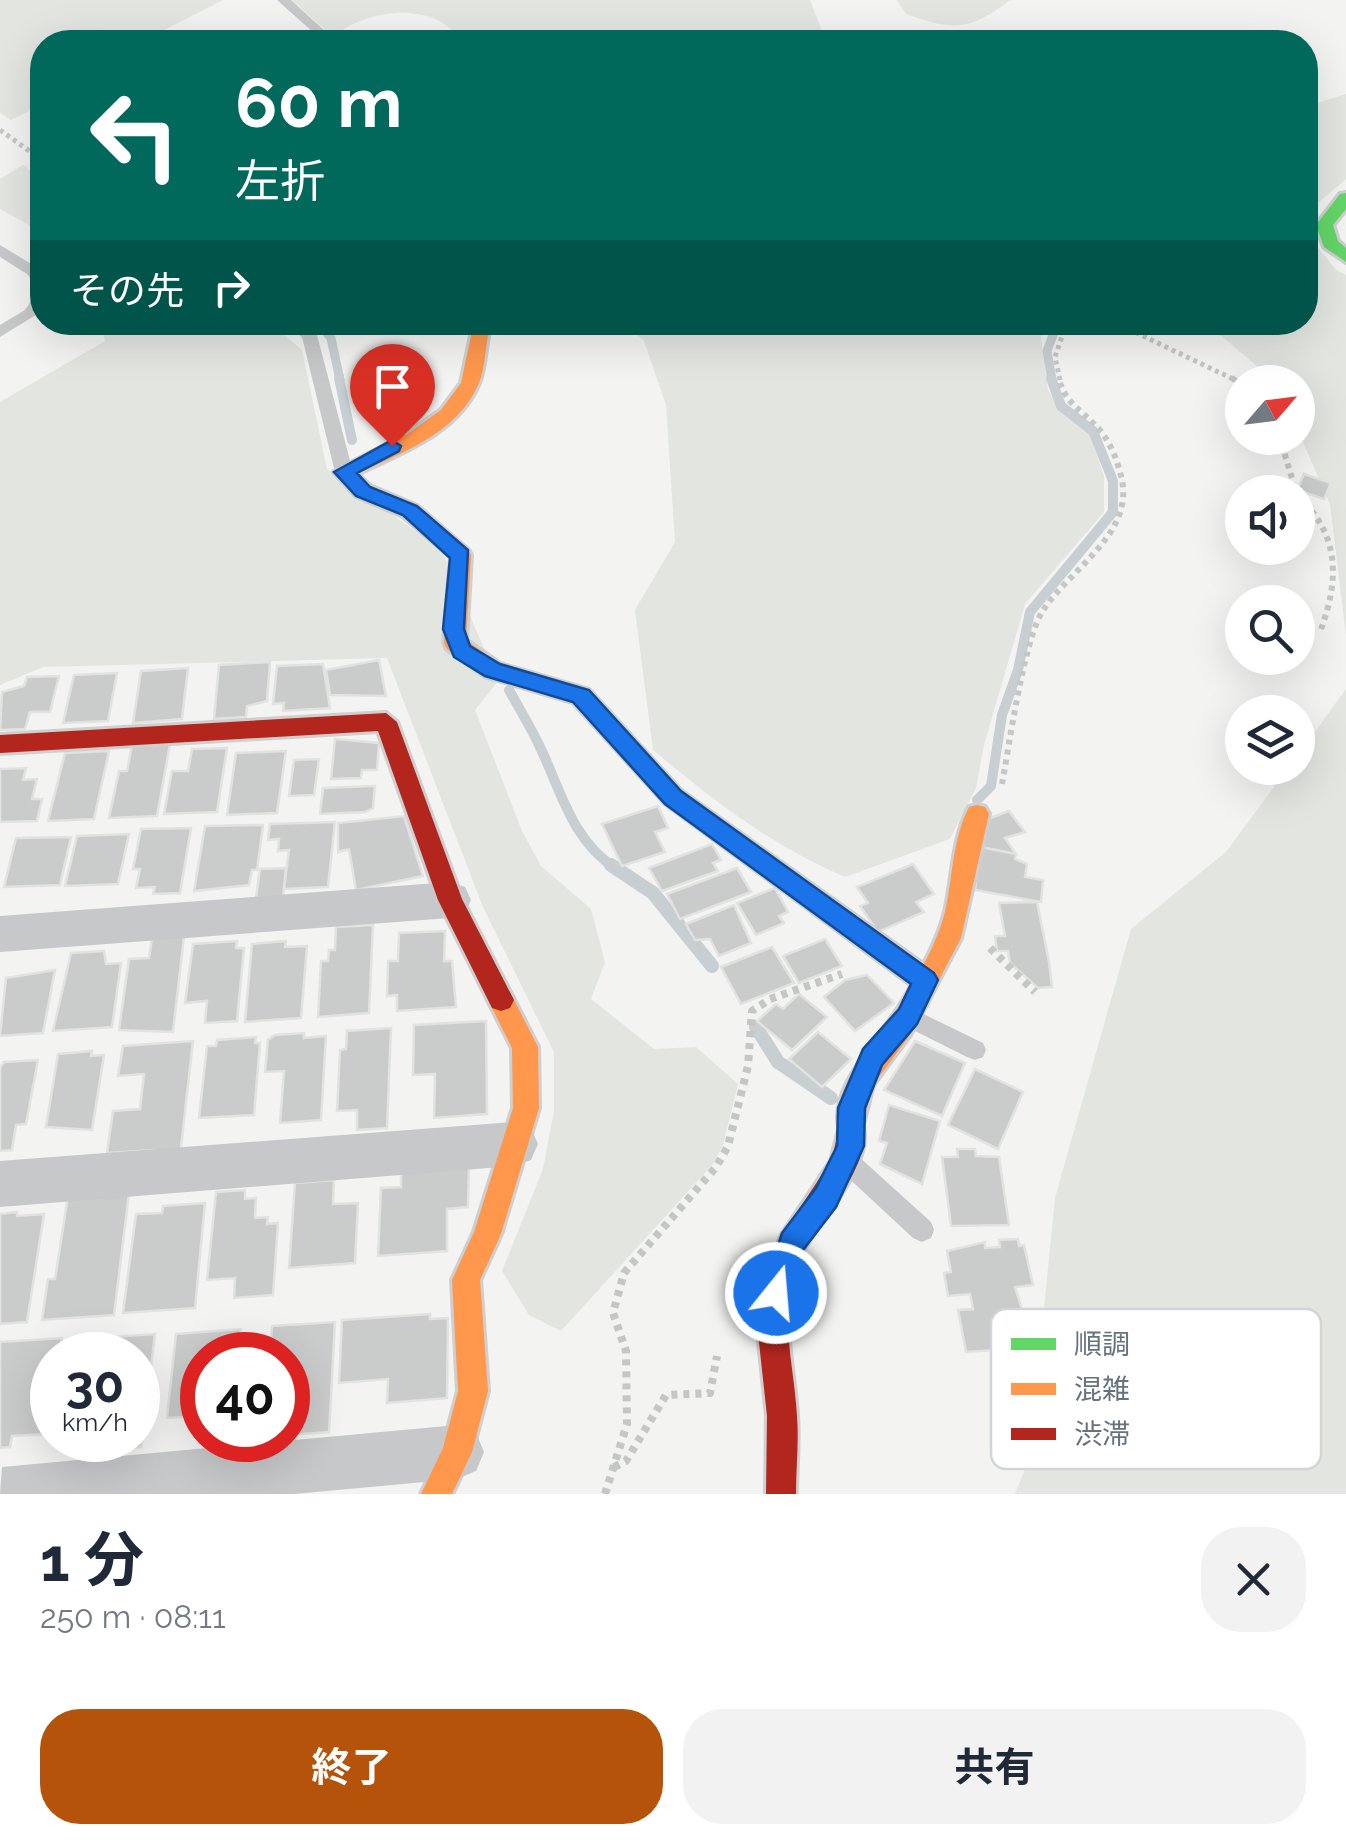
<!DOCTYPE html>
<html lang="ja">
<meta charset="utf-8">
<style>
body{margin:0;font-family:Raleway,"Noto Sans JP",sans-serif;background:#f2f2f3;color:#1f2937;height:100vh;display:flex;flex-direction:column;font-size:38px;white-space:nowrap}
*{box-sizing:border-box;margin:0}
p{font-size:32px;color:#747a83}
.icon{flex:none;width:55px;height:55px;fill:none;stroke:currentColor;stroke-width:2;stroke-linecap:round;stroke-linejoin:round}
.map{position:relative;height:1494px;overflow:hidden}
.drawer{display:flex;flex-direction:column;background:#fff;flex:1}
.drawer>*{flex:none}
.guide{position:absolute;left:30px;top:30px;width:1288px;height:305px;border-radius:40px;box-shadow:0 10px 40px #0002;background:#00695c;color:#fff;overflow:hidden}
.needle{width:65px;rotate:62deg}
.tools{position:absolute;left:1225px;top:365px;display:grid;gap:20px}
.tools a{display:grid;place-items:center;width:90px;height:90px;border-radius:50%;background:#fff;box-shadow:0 10px 40px #0002;font-size:50px}
.speed{position:absolute;left:30px;top:1332px;display:flex;gap:20px;font-size:50px;font-weight:700;text-align:center}
.speed>*{display:grid;place-content:center;width:130px;height:130px;border-radius:50%;background:#fff;box-shadow:0 10px 40px #0002;line-height:1}
.speed small{font-size:25px;font-weight:400}
.speed .limit{border:15px solid #d22;background:#fff;color:#111}
.pin{position:absolute;display:grid;place-items:center;width:85px;height:85px;color:#fff;margin:-102px -42px;border-radius:50% 50% 50% 0;rotate:-45deg;box-shadow:0 0 10px #0007}
.pin .icon{rotate:45deg}
.me{position:absolute;width:110px;margin:-55px;rotate:17deg;stroke-linejoin:round;filter:drop-shadow(0 0 8px #0008)}
.turn{display:flex;align-items:center;gap:35px;height:210px;padding:0 40px;font-size:45px}
.turn .icon{width:130px;height:130px;stroke-width:2.5}
.turn b{display:block;font-size:70px;line-height:85px}
.then{display:flex;align-items:center;height:95px;padding:0 40px;background:#0003;gap:20px;font-size:38px}
.round{display:grid;place-items:center;flex:none;width:105px;height:105px;border-radius:40px;background:#f2f2f3}
.head{display:flex;align-items:center;justify-content:space-between;height:170px;padding:0 40px}
h1{font-size:60px;font-weight:700;line-height:75px}
.button{display:flex;gap:20px;margin-top:auto;padding:20px 40px}
.button a{flex:1;height:115px;border-radius:40px;background:#b45309;color:#fff;font-size:40px;font-weight:700;line-height:115px;text-align:center}
.button a+a{background:#f2f2f3;color:#1f2937}
.map>svg:first-child{display:block}
</style>
<div class="map">
<svg width="1346" height="1494" viewBox="0 0 1346 1494">
<rect width="100%" height="100%" fill="#f3f3f1"/>
<g fill="#e2e5e0">
<path d="M0,0H223L141,42H42V105L11,120L0,113Z"/>
<path d="M292,0H810L826,42H462C435,0 368,8 333,37Z"/>
<path d="M897,0H1010C970,31 954,31 906,14Z"/>
<path d="M1346,94V179L1305,214V160L1309,152L1305,113L1314,104Z"/>
<path d="M23,165L42,177V232L0,209V179Z"/>
<path d="M1305,231L1336,270L1346,275V635L1330,504L1298,431V382H1276L1206,323L1305,322Z"/>
<path d="M101,323H270L302,350L327,469L441,549L498,681L475,710L522,831L541,866L591,909L605,962L591,999L654,1049L696,1047L738,1084L723,1145L713,1164L561,1331L529,1315L502,1271L543,1169L554,1111V1052L483,907L387,658L43,667L0,685V402L105,341Z"/>
<path d="M624,323H1039L1048,390L1060,410L1088,430L1104,476V512L1025,604L984,745L976,788L950,839L845,877C772,846 713,800 653,750L635,610L675,542L666,405L644,341Z"/>
<path d="M1346,689V1494H1015L1029,1459L1055,1198L1131,929L1226,852L1288,768H1298V755Z"/>
</g>
<g fill="none" stroke-linecap="round" stroke-linejoin="round">
<g stroke="#c8cfd2" stroke-width="9">
<path d="M318,322L331,338L340,380"/>
<path d="M1052,380L1047,351L1058,322"/>
</g>
<g stroke="#c8cfd2" stroke-width="10">
<path d="M339,378L352,440"/>
<path d="M509,690C519,708 530,726 539,745C561,790 571,839 615,868"/>
<path d="M977,800L991,786L1002,715L1018,670L1030,612L1113,512V481L1093,431L1061,406L1051,378"/>
</g>
<g stroke="#c8cfd2" stroke-width="14">
<path d="M611,865L653,893L712,966"/>
<path d="M756,1027L778,1062L831,1098"/>
</g>
</g>
<g fill="#cacbcb" stroke="#e2e2e1" stroke-width="2.5">
<path d="M1304,474L1331,483L1324,499L1297,490Z"/>
<path d="M379,660L386,696L330,695L326,670Z"/>
<path d="M270,662L267,701L247,706L246,717L214,719L219,665Z"/>
<path d="M323,664L330,708L283,711L284,703L273,704L277,666Z"/>
<path d="M188,668L182,719L133,723L141,671Z"/>
<path d="M117,673L108,721L63,723L74,675Z"/>
<path d="M59,676L50,712H30L25,729L0,730L2,692L24,686L27,677Z"/>
<path d="M335,739L379,743L377,770H362L361,778L331,779Z"/>
<path d="M170,744L157,816L109,818L119,771H127L132,745Z"/>
<path d="M227,748L217,812L164,814L172,771H188L192,749Z"/>
<path d="M109,751L94,819L48,821L65,753Z"/>
<path d="M286,751L277,813L227,815L236,753Z"/>
<path d="M319,759L314,795L289,796L294,760Z"/>
<path d="M26,768L23,780L37,779L32,799H42L37,821L0,822V769Z"/>
<path d="M375,786L373,808L365,812L320,814L323,788Z"/>
<path d="M658,806L668,828L655,832L665,852L622,866L602,824Z"/>
<path d="M1009,811L1025,832L1005,838L1016,854L980,847L985,820Z"/>
<path d="M404,816L423,876L356,890L349,849L338,852V823Z"/>
<path d="M335,822L328,887L284,889L289,850L278,851L279,839L268,840L270,824Z"/>
<path d="M263,825L257,870H252L249,885L194,891L205,826Z"/>
<path d="M191,828L180,893L153,894L155,887L136,888L140,869H133L141,829Z"/>
<path d="M129,834L118,884L65,886L77,836Z"/>
<path d="M71,837L60,885L4,887L16,838Z"/>
<path d="M712,844L721,860L713,863L718,871L662,891L649,868Z"/>
<path d="M980,847L1016,854L1015,859L1027,864L1025,877L1043,880L1041,902L975,890Z"/>
<path d="M913,864L934,894L916,902L924,912L878,932L860,906L868,903L857,887Z"/>
<path d="M286,868L283,897L256,898L260,869Z"/>
<path d="M737,868L751,892L680,919L667,894Z"/>
<path d="M775,888L788,912L779,916L784,923L756,935L737,903Z"/>
<path d="M1037,902L1049,962L1052,987L1038,988L1010,963L1008,951H997L995,936H1005L999,903Z"/>
<path d="M734,905L751,943L719,956L710,939L695,940L686,924Z"/>
<path d="M373,925L369,1013L318,1017L321,961H328L329,950H335L336,927Z"/>
<path d="M445,931L444,961H452L456,1007L397,1011V995L387,996L388,961H398L399,933Z"/>
<path d="M184,936L173,1032L119,1030L129,959L149,958L152,938Z"/>
<path d="M825,939L842,966L799,983L783,956Z"/>
<path d="M237,941L236,948H244L237,1021L205,1023L207,1001L185,1003L193,944Z"/>
<path d="M286,941L285,947L307,946L301,1018L245,1022L252,944Z"/>
<path d="M772,947L794,983L741,1004L721,967Z"/>
<path d="M104,951L106,964L121,963L112,1027L53,1031L71,953Z"/>
<path d="M55,970L43,1033L0,1036L6,978Z"/>
<path d="M867,975L894,1003L855,1031L824,997L845,980Z"/>
<path d="M799,994L827,1017L792,1050L757,1021L776,1004L783,1009Z"/>
<path d="M486,1021L487,1114L434,1118L435,1074L413,1075L414,1025Z"/>
<path d="M391,1028L387,1128L357,1130V1110L337,1111L340,1050L346,1049L347,1031Z"/>
<path d="M818,1032L851,1059L822,1087L789,1059Z"/>
<path d="M304,1033V1038L326,1036L321,1120L280,1123L284,1071L265,1072L268,1040L275,1035Z"/>
<path d="M256,1037L255,1043H260L254,1115L199,1118L207,1046H216L217,1040Z"/>
<path d="M193,1041L180,1156L154,1150L107,1153L113,1111L140,1109L144,1074L118,1076L123,1046Z"/>
<path d="M915,1041L965,1063L942,1116L884,1090Z"/>
<path d="M92,1051L91,1056L104,1055L92,1130L46,1127L58,1054Z"/>
<path d="M38,1060L26,1124L16,1125L12,1150L0,1151V1068L4,1062Z"/>
<path d="M975,1069L1023,1092L998,1149L948,1125Z"/>
<path d="M889,1105L940,1121L922,1184L880,1164L887,1143L879,1141Z"/>
<path d="M957,1149H975L976,1156L999,1157L1009,1225L951,1226L942,1157H958Z"/>
<path d="M469,1166L468,1207L447,1209V1251L378,1256L381,1188L401,1187V1171Z"/>
<path d="M334,1180L333,1204L358,1203L355,1263L289,1268L295,1183Z"/>
<path d="M245,1190V1199L256,1198L255,1218L268,1217L267,1224L278,1223L273,1295L234,1298L235,1278L207,1280L216,1192Z"/>
<path d="M129,1193L114,1315L42,1320L48,1279H55L68,1196Z"/>
<path d="M205,1203L195,1308L123,1313L136,1214L162,1213L163,1206Z"/>
<path d="M17,1212V1216L44,1214L27,1322L0,1324V1214Z"/>
<path d="M1018,1239L1019,1246L1024,1245L1033,1285L1015,1287L1028,1329L1020,1330L1024,1348L966,1352L958,1310L973,1309L970,1294L948,1296L944,1273L951,1272L947,1251L985,1242V1248L1000,1247L999,1240Z"/>
<path d="M430,1314V1319L448,1318L447,1398L387,1403L388,1379L339,1383L342,1320Z"/>
<path d="M335,1322L329,1432L288,1435V1355H270L272,1326Z"/>
<path d="M241,1329L238,1355H202V1416L167,1418L176,1334Z"/>
<path d="M155,1334L141,1447L67,1452L69,1440H138V1355H82L84,1339Z"/>
<path d="M62,1338L60,1355H52L48,1434L12,1436L10,1447L0,1448V1342Z"/>
</g>
<g fill="none" stroke-linecap="round" stroke-linejoin="round">
<defs>
<path id="fast" d="M1346,193V209L1333,225L1338,241L1346,248V262L1324,247L1316,225L1340,194Z"/>
<g id="slow">
<path d="M474,322H492C484,342 487,364 479,383C458,433 403,452 357,474L370,486L417,506L468,550L471,555L466,640L500,664L589,690L621,725L624,731L621,737H605L573,702L485,676L447,649L444,643L451,557L403,516L356,496L334,472L409,433L441,410L461,383Z"/>
<path d="M977,805L985,807L989,814L961,938L910,1035L873,1085L860,1136L851,1139L842,1136C822,1092 882,1037 902,1002C919,973 937,944 945,912C953,877 952,840 969,807Z"/>
<path d="M501,989L510,992L538,1047L539,1108L501,1234L480,1280L488,1391L472,1452L452,1494H421L443,1448L458,1391L452,1280L474,1232L513,1108L512,1048L488,1000L492,992Z"/>
</g>
<g id="jam">
<path d="M386,713L397,722L462,899L514,1000L510,1008L501,1011L492,1008L438,900L378,731L0,753V735Z"/>
<path d="M613,722L621,725L681,791L934,972L938,980L934,988L925,991L916,988L665,803L605,737L602,731L605,725Z"/>
<path d="M851,1115L860,1118C881,1164 812,1223 797,1263C778,1315 794,1363 797,1416C799,1442 796,1468 796,1494H766L767,1416L757,1324L762,1286L781,1236L831,1161L842,1118Z"/>
</g>
</defs>
<use href="#fast" stroke="#cfcfcf" stroke-width="6"/>
<use href="#slow" stroke="#cfcfcf" stroke-width="6"/>
<use href="#jam" stroke="#cfcfcf" stroke-width="6"/>
<g stroke="#c5c6c6" stroke-width="5" stroke-dasharray="4 4" stroke-linecap="butt">
<path d="M0,130L42,160"/>
<path d="M1114,322L1235,380"/>
<path d="M1060,380L1055,357L1067,322"/>
</g>
<g stroke="#c5c6c6" stroke-width="6" stroke-dasharray="5 5" stroke-linecap="butt">
<path d="M1232,378L1242,385"/>
<path d="M1274,438L1282,445L1296,492"/>
<path d="M1298,496C1339,534 1340,578 1321,629"/>
<path d="M1002,784C1009,746 1024,641 1042,612C1068,570 1133,536 1122,480C1118,461 1109,438 1095,425C1080,409 1064,402 1059,378"/>
</g>
<g stroke="#c5c6c6" stroke-width="8" stroke-dasharray="6 6" stroke-linecap="butt">
<path d="M990,948L1035,992"/>
<path d="M614,1467L626,1461L666,1395L710,1393L717,1356"/>
<path d="M605,1494L627,1424L626,1351L613,1313L624,1273L716,1167L728,1146L748,1066L752,1011L770,999L842,974"/>
</g>
<g fill="#c7c8c9" fill-rule="evenodd">
<path d="M277,0H291L337,42H324Z"/>
<path d="M0,245L38,268C46,278 45,302 39,313L0,337V325L25,310L39,289L27,274L0,257Z"/>
<path d="M280,322H300L317,335L353,472L350,476L344,478L335,472L302,337Z"/>
<path d="M909,1007L983,1043L986,1050L983,1057L975,1060L967,1057L901,1024L898,1017L901,1010Z"/>
<path d="M850,1153L858,1156L931,1222L934,1230L931,1238L922,1242L913,1238L842,1172L838,1164L842,1156Z"/>
</g>
<g fill="#c7c8c9" fill-rule="evenodd">
<path d="M450,882L465,887L471,900L465,913L450,918L0,952V916Z"/>
<path d="M514,1122L531,1128L538,1144L531,1160L514,1166L0,1207V1161Z"/>
<path d="M457,1425L476,1433L484,1452L476,1471L457,1479L294,1494H0L2,1467Z"/>
</g>
<use href="#fast" fill="#63d668" fill-rule="evenodd"/>
<use href="#slow" fill="#ff974d" fill-rule="evenodd"/>
<use href="#jam" fill="#b3261e" fill-rule="evenodd"/>
</g>
<path fill="#1a73e8" stroke="#114b97" stroke-width="2.5" d="M392,440L401,446L399,451L357,473L370,487L417,506L468,550L464,629L470,646L500,664L589,690L681,791L934,973L938,980L917,1024L882,1065L865,1108L864,1146L836,1207L803,1250L786,1303L776,1307L766,1303L762,1293L782,1233L816,1188L837,1146L838,1108L863,1049L899,1009L911,984L665,804L573,702L485,676L454,657L443,629L450,558L403,515L356,496L334,472Z"/>
<rect x="991" y="1309" width="330" height="160" rx="15" fill="#fff" stroke="#d1d5d8" stroke-width="2.5"/>
<rect x="1011" y="1338" width="45" height="12" fill="#63d668"/>
<rect x="1011" y="1383" width="45" height="12" fill="#ff974d"/>
<rect x="1011" y="1428" width="45" height="12" fill="#b3261e"/>
<g font-size="28" fill="#66737e">
<text x="1074" y="1354">順調</text>
<text x="1074" y="1399">混雑</text>
<text x="1074" y="1444">渋滞</text>
</g>
</svg>
<div class="tools">
<a><svg class="needle" viewBox="-14 -14 28 28"><path d="M0-13l5 13h-10z" fill="#e53935"/><path d="M0 13l5-13h-10z" fill="#747a83"/></svg></a>
<a><svg class="icon" aria-label="sound" viewBox="0 0 24 24"><path d="M4 9h4l5-4v14l-5-4H4zM17 9q2 3 0 6"/></svg></a>
<a><svg class="icon" aria-label="search" viewBox="0 0 24 24"><circle cx="10" cy="10" r="6"/><path d="M15 15l6 6"/></svg></a>
<a><svg class="icon" aria-label="layers" viewBox="0 0 24 24"><path d="M12 4l9 5-9 5-9-5zM3 14l9 5 9-5"/></svg></a>
</div>
<div class="speed"><div>30<small>km/h</small></div><div class="limit">40</div></div>
<div class="pin" style="left:392px;top:446px;background:#d93025"><svg class="icon" aria-label="arrive" viewBox="0 0 24 24"><path d="M6 21V4h12l-3 4 3 4H6"/></svg></div>
<svg class="me" style="left:776px;top:1293px" viewBox="-20 -20 40 40"><circle r="17" fill="#1a73e8" stroke="#fff" stroke-width="3"/><path d="M0-11L8 9 0 5-8 9z" fill="#fff"/></svg>
<div class="guide">
<div class="turn"><svg class="icon" aria-label="left" viewBox="0 0 24 24"><path d="M17 20v-9H6M10 6l-5 5 5 5"/></svg><div><b>60 m</b>左折</div></div>
<div class="then">その先<svg class="icon" aria-label="right" viewBox="0 0 24 24"><path d="M7 20v-9h11M14 6l5 5-5 5"/></svg></div>
</div>
</div>
<section class="drawer">
<div class="head"><div><h1>1 分</h1><p>250 m · 08:11</p></div><a class="round"><svg class="icon" aria-label="close" viewBox="0 0 24 24"><path d="M6 6l12 12M18 6L6 18"/></svg></a></div>
<div class="button"><a>終了</a><a>共有</a></div>
</section>
